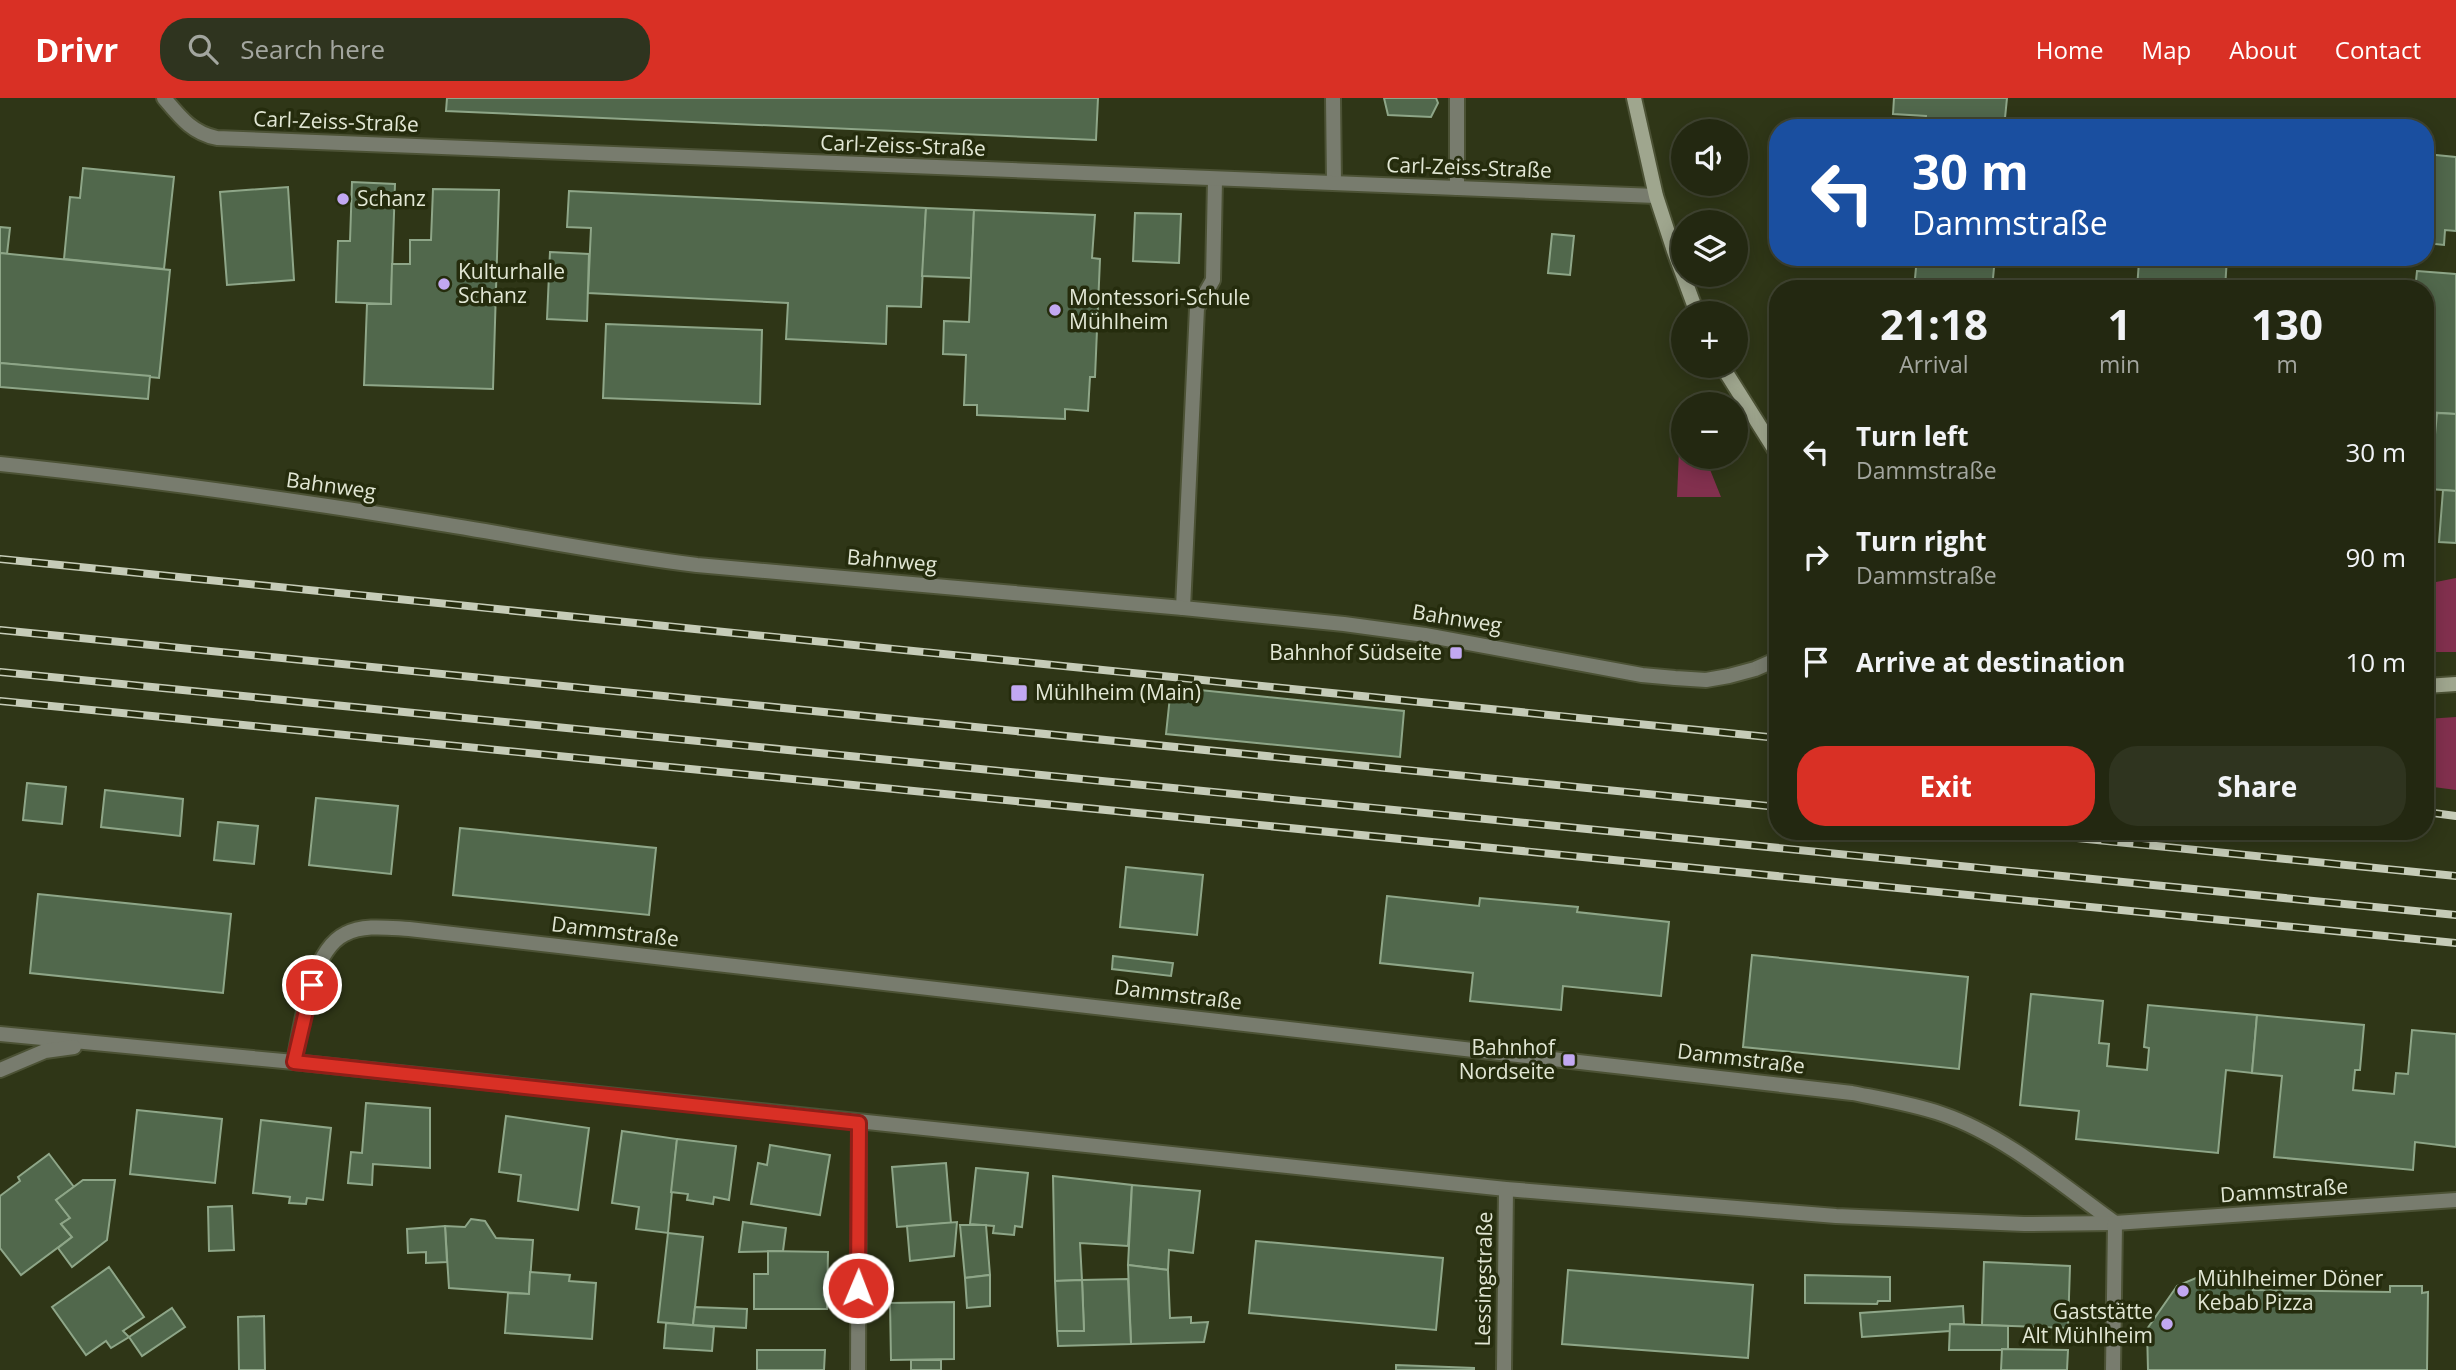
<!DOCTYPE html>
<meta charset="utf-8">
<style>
body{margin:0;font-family:"Open Sans",sans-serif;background:#2f341f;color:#f1f3f6;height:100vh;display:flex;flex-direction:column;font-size:26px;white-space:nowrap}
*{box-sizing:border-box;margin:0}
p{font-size:23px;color:#a3a69f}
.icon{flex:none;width:38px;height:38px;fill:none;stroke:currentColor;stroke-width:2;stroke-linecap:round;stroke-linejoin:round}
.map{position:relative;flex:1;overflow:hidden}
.panel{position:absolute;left:1769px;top:182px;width:665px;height:560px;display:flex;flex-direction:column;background:#232811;border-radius:28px;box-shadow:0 4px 18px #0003,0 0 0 2px #404431}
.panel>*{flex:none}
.hud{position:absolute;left:1769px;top:21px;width:665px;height:147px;border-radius:28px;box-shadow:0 4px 18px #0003,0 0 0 2px #404431;background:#1a4fa0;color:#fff;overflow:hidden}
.controls{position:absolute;left:1671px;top:21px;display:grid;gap:14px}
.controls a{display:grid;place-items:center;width:77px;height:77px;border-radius:50%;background:#232811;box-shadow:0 4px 18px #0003,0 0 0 2px #404431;font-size:35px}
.pin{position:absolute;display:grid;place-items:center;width:60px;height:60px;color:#fff;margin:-30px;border:4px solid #fff;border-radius:50%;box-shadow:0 2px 7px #0007}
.me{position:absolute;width:77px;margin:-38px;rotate:1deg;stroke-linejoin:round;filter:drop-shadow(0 0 5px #0008)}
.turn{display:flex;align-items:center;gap:24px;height:147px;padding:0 28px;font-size:32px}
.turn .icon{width:91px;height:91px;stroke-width:2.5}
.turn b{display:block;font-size:49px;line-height:60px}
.eta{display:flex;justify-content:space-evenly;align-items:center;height:119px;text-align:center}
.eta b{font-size:42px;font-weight:700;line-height:49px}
.primary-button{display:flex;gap:14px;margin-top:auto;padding:14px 28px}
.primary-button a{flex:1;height:80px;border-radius:28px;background:#d93025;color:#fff;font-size:28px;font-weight:700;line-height:80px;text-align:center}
.primary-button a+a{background:#2f341f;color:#f1f3f6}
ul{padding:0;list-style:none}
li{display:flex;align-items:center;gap:21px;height:105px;padding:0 28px}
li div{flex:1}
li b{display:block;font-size:26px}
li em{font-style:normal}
header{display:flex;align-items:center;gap:42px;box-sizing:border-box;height:98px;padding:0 35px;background:#d93025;color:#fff}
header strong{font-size:33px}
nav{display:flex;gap:38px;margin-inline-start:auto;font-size:24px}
.search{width:490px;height:63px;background:#2f341f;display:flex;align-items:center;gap:18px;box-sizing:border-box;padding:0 24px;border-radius:28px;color:#a3a69f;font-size:26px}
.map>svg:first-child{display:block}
</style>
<header>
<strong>Drivr</strong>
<div class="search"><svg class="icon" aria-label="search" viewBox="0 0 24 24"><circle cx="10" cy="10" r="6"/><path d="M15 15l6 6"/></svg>Search here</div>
<nav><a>Home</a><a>Map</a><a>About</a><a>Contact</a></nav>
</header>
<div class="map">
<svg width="2456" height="1272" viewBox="0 0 2456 1272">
<rect width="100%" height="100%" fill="#2f3617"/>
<g fill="#82304e">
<path d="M1681,306L1684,312V359H1705L1721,399H1677Z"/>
<path d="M2456,480V554H2426V486Z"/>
<path d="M2456,619V692L2426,688V621Z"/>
</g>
<g fill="#51684c" stroke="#8ea688" stroke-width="2">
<path d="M447,0H1098L1096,42L446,13Z"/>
<path d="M1384,0H1436L1438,5L1431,19L1388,17Z"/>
<path d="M1894,0H2007L2004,30H1925L1926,18L1893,16Z"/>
<path d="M2426,56L2456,59V133L2445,132L2444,147L2426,145Z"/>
<path d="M83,70L174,79L164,171L64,161L70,99L80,100Z"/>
<path d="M352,84L395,86L391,206L336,204L338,143H350Z"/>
<path d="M288,89L294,182L227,187L220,94Z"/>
<path d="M433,91L499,92L493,291L364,287L367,206H391L392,166H410V142H431Z"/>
<path d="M569,93L926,110L921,209L887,208L886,246L786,241L788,205L588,195L591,130L567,129Z"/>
<path d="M926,110L974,112L971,180L922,178Z"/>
<path d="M974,112L1095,117L1092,160L1100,161L1095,279H1090L1088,313L1065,311V321L977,317V307H964L966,257L943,256L944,223L969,224Z"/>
<path d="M1135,115L1181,116L1179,165L1133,163Z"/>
<path d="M0,129L10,130L7,156L0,155Z"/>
<path d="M1552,136L1574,138L1570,177L1548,175Z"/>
<path d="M550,154L589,156L587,223L547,221Z"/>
<path d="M0,155L170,172L159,280L0,265Z"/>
<path d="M1917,159H1995L1992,191H1914Z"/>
<path d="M2152,159H2227L2225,191H2137L2139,163H2152Z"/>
<path d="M2417,173L2456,176V316L2426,314V191H2401L2402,182L2416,183Z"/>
<path d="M2083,182L2114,184L2113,191H2082Z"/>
<path d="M606,226L762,232L760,306L603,300Z"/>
<path d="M0,265L150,278L148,301L0,289Z"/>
<path d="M2426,314L2437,315L2430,391H2426Z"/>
<path d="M2437,315L2456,316V393L2430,391Z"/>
<path d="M2443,392L2456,393V445L2439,444Z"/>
<path d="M1171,589L1404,613L1400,659L1166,636Z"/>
<path d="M27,685L66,689L62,726L23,722Z"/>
<path d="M105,692L183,701L180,738L101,729Z"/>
<path d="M316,700L398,708L391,776L309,767Z"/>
<path d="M218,724L258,728L254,766L214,762Z"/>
<path d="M460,730L656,750L649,817L453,797Z"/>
<path d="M1126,769L1203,777L1197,837L1120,829Z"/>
<path d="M38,796L231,816L223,895L30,875Z"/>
<path d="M1387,798L1479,808L1480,800L1578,809L1577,814L1669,824L1661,898L1563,888L1561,912L1470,903L1473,875L1380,865Z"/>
<path d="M1752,857L1968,879L1959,971L1743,949Z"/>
<path d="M1113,858L1173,865L1171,878L1112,871Z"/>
<path d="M2031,896L2103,903L2099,945L2109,946L2107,968L2147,972L2149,950L2144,949L2148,907L2257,917L2252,975L2226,972L2218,1055L2076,1041L2079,1013L2020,1007Z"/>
<path d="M2257,917L2364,927L2360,972H2355L2353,992L2394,996L2396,975L2408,976L2412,932L2456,936V1049L2415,1044L2413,1072L2274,1059L2282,978L2252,975Z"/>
<path d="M366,1005L430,1010V1070L373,1066L372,1087L348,1085L351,1054L362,1055Z"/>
<path d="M137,1012L222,1021L215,1085L130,1076Z"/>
<path d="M506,1018L589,1030L578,1112L518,1103L521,1077L499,1074Z"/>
<path d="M261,1022L331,1030L323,1102L307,1100L306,1106L289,1105L290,1099L253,1095Z"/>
<path d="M622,1033L677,1041L668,1135L636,1131L639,1109L612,1105Z"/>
<path d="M677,1041L736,1048L729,1102L714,1099L713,1106L687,1102L688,1096L671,1094Z"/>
<path d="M770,1047L830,1057L820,1117L751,1106L758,1065L767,1067Z"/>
<path d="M49,1056L74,1089L56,1102L70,1120L61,1126L72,1139L21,1177L0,1150V1098L20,1083L18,1079Z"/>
<path d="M946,1065L951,1125L897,1129L892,1069Z"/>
<path d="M976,1070L1028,1075L1022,1129L1015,1128L1014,1137L993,1135L994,1128L970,1126Z"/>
<path d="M1053,1078L1132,1087L1128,1148L1080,1145L1082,1182L1055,1183Z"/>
<path d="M83,1082H115L107,1142L72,1169L58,1150L72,1139L61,1126L70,1120L56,1102Z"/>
<path d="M1132,1087L1200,1093L1193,1155L1169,1152L1168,1172L1128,1167Z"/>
<path d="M232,1108L234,1152L209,1153L208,1109Z"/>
<path d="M471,1121L485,1123L496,1140L533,1142L529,1196L449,1190L445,1128L465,1129Z"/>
<path d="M743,1124L786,1130L783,1153L739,1154Z"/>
<path d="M957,1124L954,1158L910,1163L907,1128Z"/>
<path d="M960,1127H986L990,1177L965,1180Z"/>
<path d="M445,1128L447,1164L426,1165V1154L408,1155L407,1131Z"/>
<path d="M668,1135L703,1139L693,1227L658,1224Z"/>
<path d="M1256,1143L1443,1160L1436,1232L1249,1215Z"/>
<path d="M768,1153L828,1154L827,1211H754V1176H768Z"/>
<path d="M1984,1164L2070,1168L2068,1230L1982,1227Z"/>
<path d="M1128,1167L1168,1172L1170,1220L1191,1219V1225L1208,1224L1204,1244L1131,1246Z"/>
<path d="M109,1169L144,1219L123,1233L129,1239L111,1250L106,1243L86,1257L52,1209Z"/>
<path d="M1568,1172L1753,1187L1748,1260L1562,1246Z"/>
<path d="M530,1174L570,1177L569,1183L596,1185L592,1241L505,1235L508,1195L529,1196Z"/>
<path d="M990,1177V1208L967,1210L965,1180Z"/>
<path d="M1805,1177L1890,1179V1203H1878L1877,1206L1805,1205Z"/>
<path d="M2203,1177L2254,1178L2253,1192L2390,1194V1188H2422V1195L2428,1194L2427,1272H2148L2147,1231L2177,1188Z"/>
<path d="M1128,1181L1131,1246L1058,1248L1057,1233H1084L1082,1182Z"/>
<path d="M1082,1182L1084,1233H1057L1055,1183Z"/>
<path d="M954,1204V1261L891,1262L890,1205Z"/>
<path d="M1963,1208L1964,1226H1950V1233L1862,1239L1860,1215Z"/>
<path d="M695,1209L747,1211L746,1230L693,1227Z"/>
<path d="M172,1210L185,1229L142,1258L129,1239Z"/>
<path d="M264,1218L265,1272H239L238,1219Z"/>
<path d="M666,1225L714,1229L712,1253L664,1250Z"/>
<path d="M1950,1226L2008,1228V1252H1949Z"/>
<path d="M2002,1251L2068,1252L2067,1272H2001Z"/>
<path d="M757,1252H825L824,1272H757Z"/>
<rect x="911" y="1262" width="30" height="10"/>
<path d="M1396,1267L1474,1270V1272H1396Z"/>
</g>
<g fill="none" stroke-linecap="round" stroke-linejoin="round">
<defs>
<g id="lane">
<path d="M1333,0L1334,85"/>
<path d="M1457,90V0"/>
<path d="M1183,510L1197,210L1213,182L1215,82"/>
<path d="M294,964C301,930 310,853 345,836C364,826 389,830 409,831L1852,995C1882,1001 1913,1006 1942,1016C2004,1037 2062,1087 2115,1125"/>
</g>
<g id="street">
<path d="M164,0C180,19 192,35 217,40L1656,98"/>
<path d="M0,366C144,381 287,401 430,424C519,438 607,456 697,467L1183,510L1344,526L1425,537L1642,577L1675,580L1706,582L1729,578L1755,571L1778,561"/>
<path d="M0,936L294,964L1506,1091L1836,1118L2024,1126L2115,1125L2456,1102"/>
<path d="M0,972L45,953L74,949"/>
<path d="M858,1272L859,1025"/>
<path d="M1504,1272L1506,1091"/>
<path d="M2113,1272L2115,1125"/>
</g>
<g id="secondary">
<path d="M1634,0L1656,98L1674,153L1697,215"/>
<path d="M1722,268L1778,357"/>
<path d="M2426,588L2456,586"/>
</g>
</defs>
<use href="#lane" stroke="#4c5235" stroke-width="18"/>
<use href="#street" stroke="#4c5235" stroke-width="18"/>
<use href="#secondary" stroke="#4c5235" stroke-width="18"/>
<use href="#lane" stroke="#787c6e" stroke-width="14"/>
<use href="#street" stroke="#787c6e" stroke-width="14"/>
<use href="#secondary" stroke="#9fa68e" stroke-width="14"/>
<defs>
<g id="rail">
<path d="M0,461L1778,640"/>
<path d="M0,532L1778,709"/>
<path d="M0,574L2456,817"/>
<path d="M0,603L2456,845"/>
<path d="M2426,714L2456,718"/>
<path d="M2006,733L2456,778"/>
</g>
</defs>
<use href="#rail" stroke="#c6ccb8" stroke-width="8"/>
<use href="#rail" stroke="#252c0d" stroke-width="5" stroke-dasharray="16" stroke-linecap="butt"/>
</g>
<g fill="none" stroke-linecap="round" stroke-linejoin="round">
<defs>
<path id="route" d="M312,887L294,964L859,1025L858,1190"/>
</defs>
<use href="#route" stroke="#8d1f18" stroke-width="18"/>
<use href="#route" stroke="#d93025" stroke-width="12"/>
</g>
<g fill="#c2a8f2" stroke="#252c0d" stroke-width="2.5">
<circle cx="343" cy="101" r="7"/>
<circle cx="444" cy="186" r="7"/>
<circle cx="1055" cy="212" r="7"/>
<rect x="1449" y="548" width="14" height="14" rx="3.5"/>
<rect x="1010" y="586" width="18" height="18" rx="3.5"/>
<rect x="1562" y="955" width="14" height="14" rx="3.5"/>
<circle cx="2183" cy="1193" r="7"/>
<circle cx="2167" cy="1226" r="7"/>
</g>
<g text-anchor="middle" stroke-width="7" stroke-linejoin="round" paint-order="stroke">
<g font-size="21" fill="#e2e7d5" stroke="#252c0d">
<text transform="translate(336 24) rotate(2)" y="7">Carl-Zeiss-Straße</text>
<text transform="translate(903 48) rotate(2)" y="7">Carl-Zeiss-Straße</text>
<text transform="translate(1469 70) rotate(2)" y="7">Carl-Zeiss-Straße</text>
<text transform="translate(331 388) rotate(8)" y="7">Bahnweg</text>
<text transform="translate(892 463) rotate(5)" y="7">Bahnweg</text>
<text transform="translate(1457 521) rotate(9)" y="7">Bahnweg</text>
<text transform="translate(615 834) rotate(7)" y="7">Dammstraße</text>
<text transform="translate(1178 897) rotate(7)" y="7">Dammstraße</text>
<text transform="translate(1741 961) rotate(7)" y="7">Dammstraße</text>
<text transform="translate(2284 1093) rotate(-4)" y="7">Dammstraße</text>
<text transform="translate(1484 1181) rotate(-89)" y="7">Lessingstraße</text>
</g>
<g font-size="21" fill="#e2e7d5" stroke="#252c0d" text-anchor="start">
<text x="357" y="108">Schanz</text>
<text x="458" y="181">Kulturhalle<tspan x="458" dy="24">Schanz</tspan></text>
<text x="1069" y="207">Montessori-Schule<tspan x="1069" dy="24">Mühlheim</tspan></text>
<text x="1442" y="562" text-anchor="end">Bahnhof Südseite</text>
<text x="1035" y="602">Mühlheim (Main)</text>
<text x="1555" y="957" text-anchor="end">Bahnhof<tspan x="1555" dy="24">Nordseite</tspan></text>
<text x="2197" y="1188">Mühlheimer Döner<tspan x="2197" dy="24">Kebab Pizza</tspan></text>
<text x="2153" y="1221" text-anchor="end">Gaststätte<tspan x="2153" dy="24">Alt Mühlheim</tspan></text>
</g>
</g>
</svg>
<div class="controls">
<a><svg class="icon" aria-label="sound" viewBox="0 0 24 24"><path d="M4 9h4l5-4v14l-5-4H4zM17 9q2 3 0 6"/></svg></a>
<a><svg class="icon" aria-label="layers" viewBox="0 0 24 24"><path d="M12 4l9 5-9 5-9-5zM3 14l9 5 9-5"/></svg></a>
<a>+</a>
<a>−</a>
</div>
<div class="pin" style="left:312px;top:887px;background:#d93025"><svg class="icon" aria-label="arrive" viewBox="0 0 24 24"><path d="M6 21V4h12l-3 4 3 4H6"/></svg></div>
<svg class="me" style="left:858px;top:1190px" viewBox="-20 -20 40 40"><circle r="17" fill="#d93025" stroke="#fff" stroke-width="3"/><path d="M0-11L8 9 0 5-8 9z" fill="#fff"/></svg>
<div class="hud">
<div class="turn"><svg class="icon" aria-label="left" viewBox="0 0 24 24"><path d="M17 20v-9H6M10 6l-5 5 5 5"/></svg><div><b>30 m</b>Dammstraße</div></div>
</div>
<section class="panel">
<div class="eta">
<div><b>21:18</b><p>Arrival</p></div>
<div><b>1</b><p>min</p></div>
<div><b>130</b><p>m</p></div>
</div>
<ul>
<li><svg class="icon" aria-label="left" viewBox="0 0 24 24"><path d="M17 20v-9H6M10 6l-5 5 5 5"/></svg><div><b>Turn left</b><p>Dammstraße</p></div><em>30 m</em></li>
<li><svg class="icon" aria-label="right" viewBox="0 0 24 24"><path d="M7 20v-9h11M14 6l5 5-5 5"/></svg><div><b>Turn right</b><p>Dammstraße</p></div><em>90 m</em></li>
<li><svg class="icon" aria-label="arrive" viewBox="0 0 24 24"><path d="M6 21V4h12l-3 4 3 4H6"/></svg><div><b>Arrive at destination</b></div><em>10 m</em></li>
</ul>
<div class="primary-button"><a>Exit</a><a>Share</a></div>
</section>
</div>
